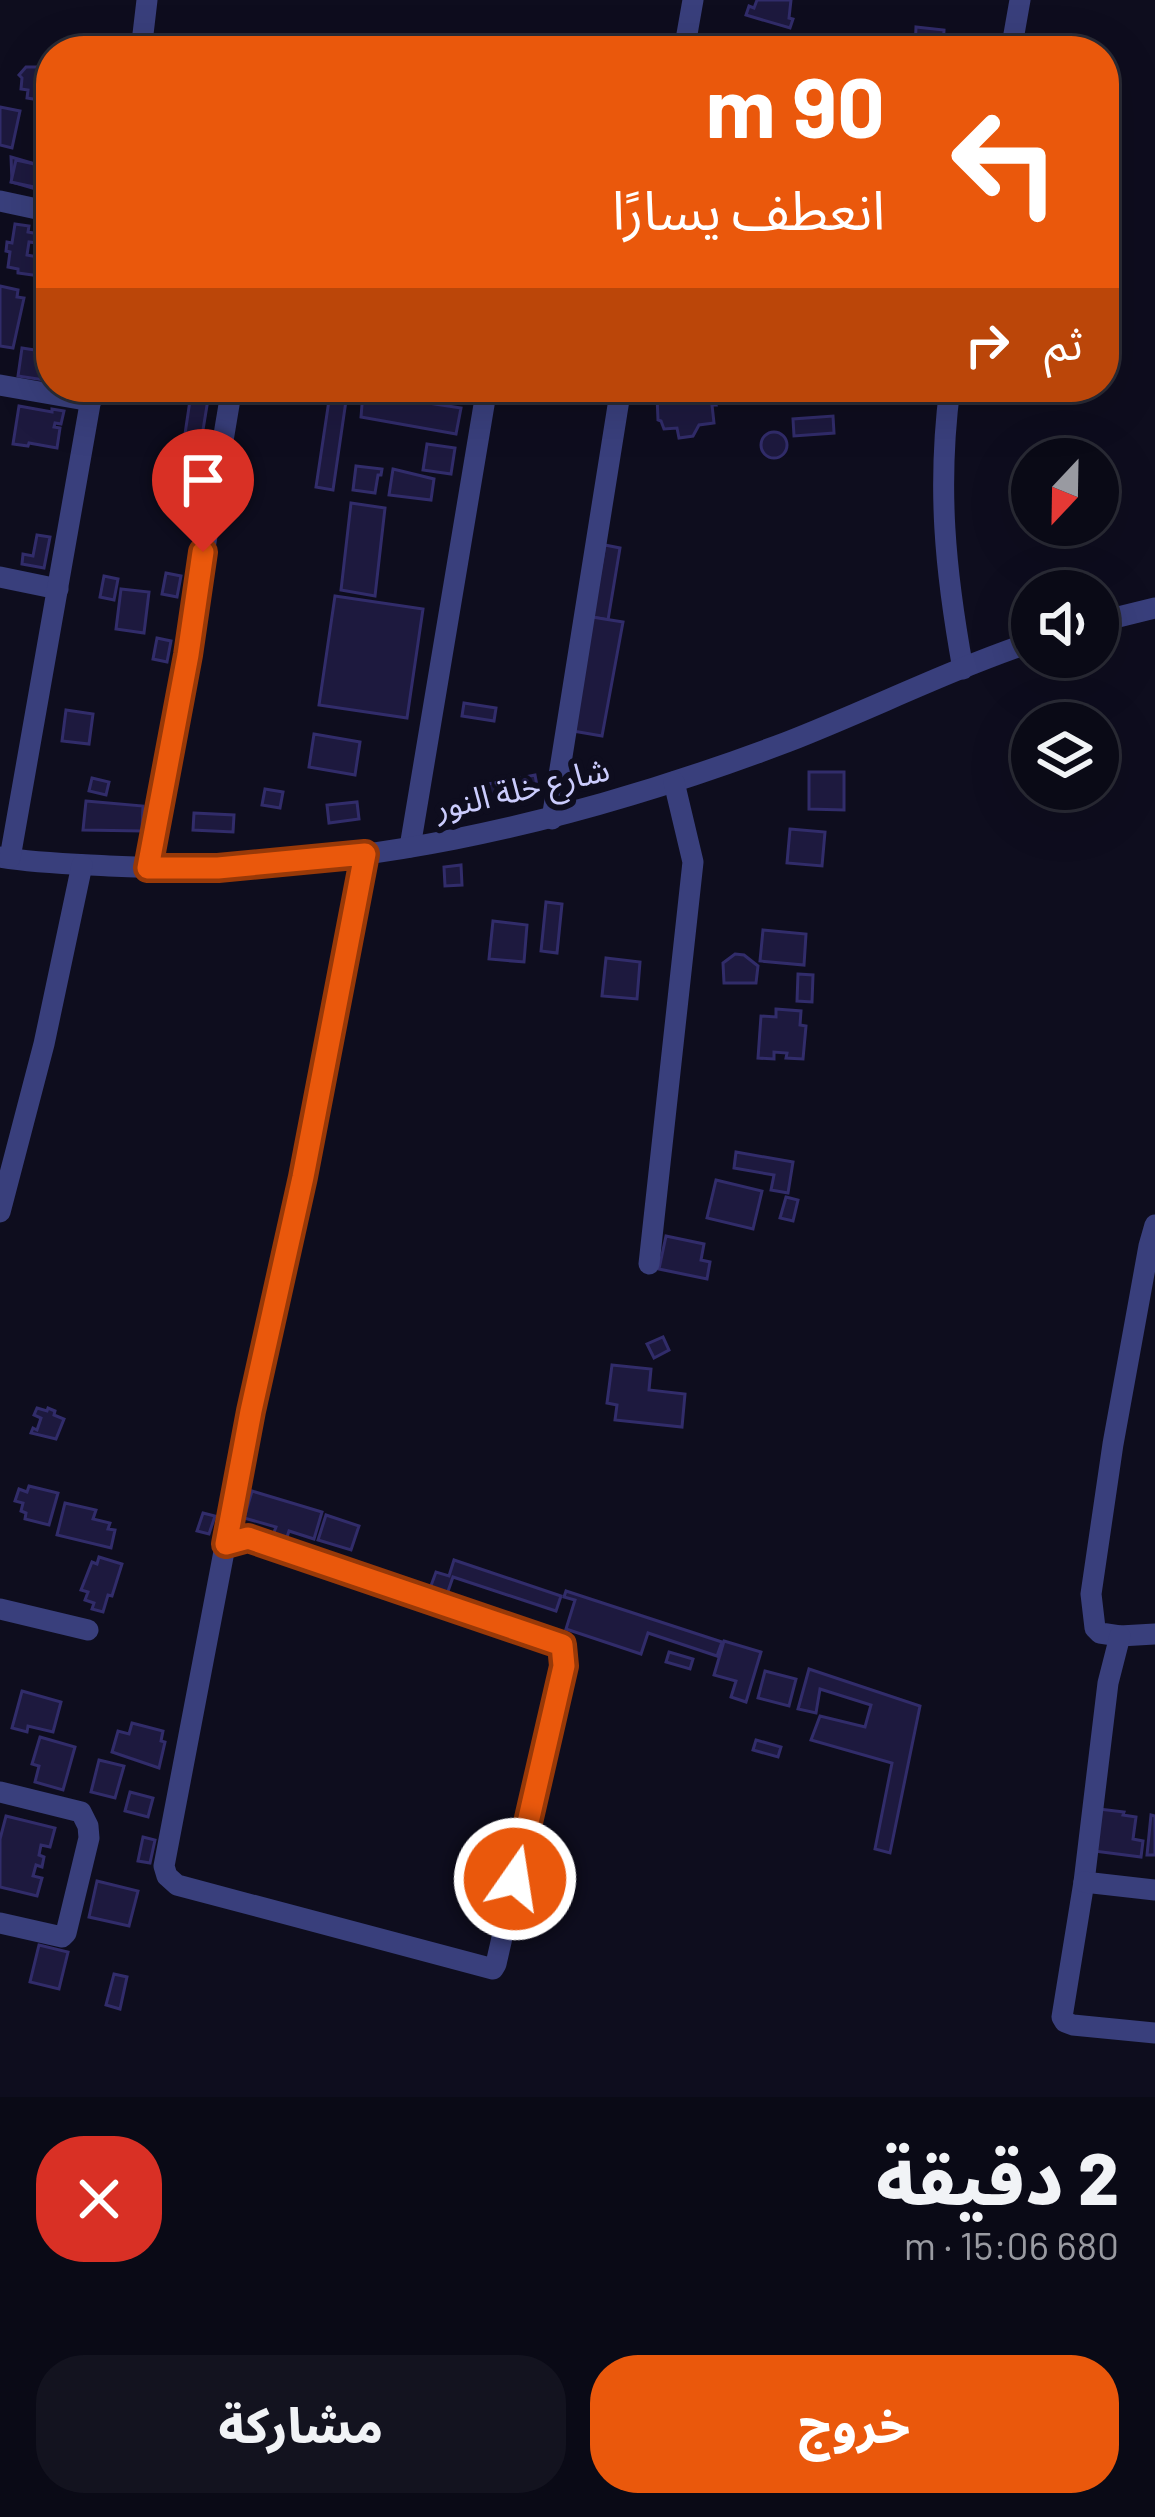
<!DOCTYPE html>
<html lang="ar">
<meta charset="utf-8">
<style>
body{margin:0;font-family:Barlow,"Noto Sans Arabic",sans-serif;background:#13131f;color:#f1f3f6;direction:rtl;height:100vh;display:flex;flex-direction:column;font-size:45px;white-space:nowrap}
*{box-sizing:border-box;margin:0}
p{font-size:39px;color:#999aa1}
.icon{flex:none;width:66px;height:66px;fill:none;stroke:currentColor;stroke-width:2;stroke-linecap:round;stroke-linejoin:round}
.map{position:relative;height:2097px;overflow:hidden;direction:ltr}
.sheet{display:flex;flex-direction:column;background:#0a0a16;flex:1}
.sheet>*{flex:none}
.top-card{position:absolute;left:36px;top:36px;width:1083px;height:366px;border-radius:48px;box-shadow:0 12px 48px #0002,0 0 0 3px #2a2b35;direction:rtl;background:#ea580c;color:#fff;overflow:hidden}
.needle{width:78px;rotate:202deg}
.tools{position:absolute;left:1011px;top:438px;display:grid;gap:24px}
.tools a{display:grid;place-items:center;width:108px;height:108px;border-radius:50%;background:#0a0a16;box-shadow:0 12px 48px #0002,0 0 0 3px #2a2b35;font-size:60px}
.pin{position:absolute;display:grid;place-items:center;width:102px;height:102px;color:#fff;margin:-123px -51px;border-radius:50% 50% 50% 0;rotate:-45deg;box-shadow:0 0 12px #0007}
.pin .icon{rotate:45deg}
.me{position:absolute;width:132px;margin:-66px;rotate:13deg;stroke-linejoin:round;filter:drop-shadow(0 0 9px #0008)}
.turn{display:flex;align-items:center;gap:42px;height:252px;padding:0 36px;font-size:54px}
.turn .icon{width:156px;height:156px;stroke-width:2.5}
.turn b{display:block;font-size:84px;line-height:102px}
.then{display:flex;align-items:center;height:114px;padding:0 36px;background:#0003;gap:24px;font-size:45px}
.round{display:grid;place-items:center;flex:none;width:126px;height:126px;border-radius:48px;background:#13131f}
.overview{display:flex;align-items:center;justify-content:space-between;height:204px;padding:0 36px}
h1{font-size:72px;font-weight:800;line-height:90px}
.primary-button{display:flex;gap:24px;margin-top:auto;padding:24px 36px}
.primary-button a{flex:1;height:138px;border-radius:48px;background:#ea580c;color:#fff;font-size:48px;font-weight:800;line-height:138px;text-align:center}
.primary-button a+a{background:#13131f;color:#f1f3f6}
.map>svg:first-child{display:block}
</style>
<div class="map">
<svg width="1155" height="2097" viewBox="0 0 1155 2097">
<rect width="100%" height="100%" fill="#0e0d1e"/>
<g fill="#1d193e" stroke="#312c6a" stroke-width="3">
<path d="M757,0H791L789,18L793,19L790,28L746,15L749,6L754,8Z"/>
<path d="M916,27L944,30L943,51H915Z"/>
<path d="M42,63L51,64V102L27,98L28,90L21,89L22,78L19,75L26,67H42Z"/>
<path d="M0,107L20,111L12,148L0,145Z"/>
<path d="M11,157L46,167L43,191L12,182Z"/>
<path d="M16,160L39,165L34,187L11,182Z"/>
<path d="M15,224L29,226L28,232L39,234L37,243L29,242L27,255L43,258L40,276L18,273V269L8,267L10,252L6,251L7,242L12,243Z"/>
<path d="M0,286L18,290L17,297L24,298L13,348L0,346Z"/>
<path d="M22,348L48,352L47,368H51V381L18,376Z"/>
<path d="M192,387H210L202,436L185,434Z"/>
<path d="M331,387H348L333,490L316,487Z"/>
<path d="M711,387L716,405H712L714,423L699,425L693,436L679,438L677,428L664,429L661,421L658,420L657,396L666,391L675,395L684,388Z"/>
<path d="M733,387H761L759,398L733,394Z"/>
<path d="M363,393L461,408L456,434L361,417Z"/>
<path d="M19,406L52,412V409L64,411L61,424L55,423L54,427L60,428L57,448L29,443L28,446L13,444Z"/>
<path d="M833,416L834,433L794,436L793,419Z"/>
<circle cx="774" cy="445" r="13"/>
<path d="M427,444L455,448L451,474L423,470Z"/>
<path d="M356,466L382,469L381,475H378L375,493L353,490Z"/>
<path d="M393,469L434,479L431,500L389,495Z"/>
<path d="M351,503L385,508L375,596L341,590Z"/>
<path d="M37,535L50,537L44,568L22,564L23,554L33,556Z"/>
<path d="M605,545L620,548L608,620L592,617Z"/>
<path d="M166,573L181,576L177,597L162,594Z"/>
<path d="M104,576L118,579L114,600L100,597Z"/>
<path d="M121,589L149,592L144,633L116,629Z"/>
<path d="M335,596L423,609L407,718L319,705Z"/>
<path d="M592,617L623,622L602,736L573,731Z"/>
<path d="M157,638L171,641L167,662L153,659Z"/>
<path d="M464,703L496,708L494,721L462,716Z"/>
<path d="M66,710L93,714L89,744L62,741Z"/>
<path d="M314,734L360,742L355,775L309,767Z"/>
<path d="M809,772H844V810L809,809Z"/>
<path d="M535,775L538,791L486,802L483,785Z"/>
<path d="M92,778L109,782L106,795L89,791Z"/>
<path d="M265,789L283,792L280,808L262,805Z"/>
<path d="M86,801L143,806L142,831L83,830Z"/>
<path d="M357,802L359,819L329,823L327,805Z"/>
<path d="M194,813L234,815L233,832L193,830Z"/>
<path d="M790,829L825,832L822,866L787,863Z"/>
<path d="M461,865L462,885L445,886L444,867Z"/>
<path d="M546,902L562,904L557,953L541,951Z"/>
<path d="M493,921L527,925L524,962L489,959Z"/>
<path d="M763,930L806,934L804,965L760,961Z"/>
<path d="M735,954L744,955L758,966L756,983H724L723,963Z"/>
<path d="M606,958L640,962L637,999L602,996Z"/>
<path d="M798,974L813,975L812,1002L797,1001Z"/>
<path d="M776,1009L801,1011L800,1025L806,1026L803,1059L786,1058L787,1053L774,1052V1059L758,1058L761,1016L776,1017Z"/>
<path d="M736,1152L793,1162L788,1193L771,1190L774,1175L734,1168Z"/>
<path d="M716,1180L762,1191L753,1229L707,1218Z"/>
<path d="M786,1197L798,1200L793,1221L780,1218Z"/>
<path d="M666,1236L704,1244L701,1260L710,1262L707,1279L659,1269Z"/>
<path d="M663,1337L669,1350L654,1358L647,1344Z"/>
<path d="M612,1365L651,1369L649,1390L685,1394L682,1427L615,1420L617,1405L607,1403Z"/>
<path d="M37,1408L47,1411L48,1408L55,1411L54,1415L64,1419L56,1439L31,1433L33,1428L37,1430L41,1418L34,1415Z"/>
<path d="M29,1486L58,1493L49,1525L25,1519L26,1513L21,1511L23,1503L15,1501L19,1489L27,1492Z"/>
<path d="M252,1491L322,1512L314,1539L289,1531L286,1540L273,1535L276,1527L244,1518Z"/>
<path d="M65,1503L96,1510L93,1519L110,1523L108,1529L115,1530L111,1548L57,1535Z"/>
<path d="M203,1513L215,1516L209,1534L197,1531Z"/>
<path d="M326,1515L359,1526L351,1550L318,1540Z"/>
<path d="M99,1557L122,1564L112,1596L108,1595L103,1612L92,1609L94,1603L85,1600L88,1592L81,1590L92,1562L97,1564Z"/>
<path d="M454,1560L561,1596L556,1611L453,1577L446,1597L429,1591L436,1572L449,1576Z"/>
<path d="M566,1591L722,1642L717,1656L648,1633L641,1654L566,1629L575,1600L564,1597Z"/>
<path d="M724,1641L761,1652L746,1702L731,1697L736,1681L714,1675Z"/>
<path d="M669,1652L693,1659L690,1669L666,1662Z"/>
<path d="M809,1669L920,1706L890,1853L875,1849L892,1763L811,1740L820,1716L865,1727L871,1705L820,1689L816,1713L798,1709Z"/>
<path d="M765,1671L796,1679L789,1706L758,1698Z"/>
<path d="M22,1691L61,1702L53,1732L28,1726L27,1732L12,1728Z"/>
<path d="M132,1723L163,1731L161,1741L165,1742L159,1768L112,1752L118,1731L129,1734Z"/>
<path d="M40,1737L75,1747L63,1790L35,1782L39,1766L32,1764Z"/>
<path d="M756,1740L781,1747L778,1757L753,1750Z"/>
<path d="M99,1760L124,1766L115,1798L91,1792Z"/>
<path d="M130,1792L153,1798L148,1817L125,1811Z"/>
<path d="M1099,1809L1124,1812L1123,1815L1136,1817L1133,1839L1143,1841L1141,1857L1094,1851Z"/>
<path d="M1151,1815L1155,1816V1855H1147Z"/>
<path d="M6,1816L55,1828L50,1847L41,1845L39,1855L44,1857L42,1867L36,1865L33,1876L42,1878L37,1896L0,1887V1839Z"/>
<path d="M143,1837L155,1840L150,1863L138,1861Z"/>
<path d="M97,1881L138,1891L129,1926L89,1917Z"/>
<path d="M39,1945L68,1952L59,1989L30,1982Z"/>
<path d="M114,1974L127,1977L120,2009L106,2005Z"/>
</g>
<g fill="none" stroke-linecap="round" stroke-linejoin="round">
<g stroke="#393f7c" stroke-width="21">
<path d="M141,51L147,0"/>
<path d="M684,51L693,0"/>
<path d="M1011,51L1020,0"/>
<path d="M0,201L51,212"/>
<path d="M0,385L91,401"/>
<path d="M950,387C937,487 945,570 963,669"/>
<path d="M0,577L58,589"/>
<path d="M1098,622L1155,608"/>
<path d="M552,819L621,387"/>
<path d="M410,847L487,387"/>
<path d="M0,857C36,863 73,864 109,866C343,878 570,824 787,742C869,710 949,670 1032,642"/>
<path d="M10,858L93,387"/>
<path d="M148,868L187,655L232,387"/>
<path d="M0,1212L44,1044L82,865"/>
<path d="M1155,1225L1149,1246L1113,1444L1091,1594L1095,1628L1100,1633L1120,1636L1155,1634"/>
<path d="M649,1264L693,862L674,782"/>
<path d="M226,1545L248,1538L562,1645L564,1666L496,1964L493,1969L177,1885L167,1876L164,1866L251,1410L303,1177L365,854"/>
<path d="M0,1609L88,1630"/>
<path d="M1120,1636L1108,1683L1084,1882L1062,2017L1065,2022L1073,2025L1155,2033"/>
<path d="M0,1792L81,1812L88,1826L89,1838L66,1933L62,1937L0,1923"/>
<path d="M1084,1882L1155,1890"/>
</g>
</g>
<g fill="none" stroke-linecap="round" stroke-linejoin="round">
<defs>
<path id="route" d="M203,552L188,655L148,868H218L365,854L303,1177L251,1411L226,1544L248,1538L562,1645L564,1666L515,1879"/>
</defs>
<use href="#route" stroke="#983908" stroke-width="30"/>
<use href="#route" stroke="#ea580c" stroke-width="21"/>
</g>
<g text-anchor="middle" stroke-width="12" stroke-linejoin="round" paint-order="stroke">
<g font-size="33" fill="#cbccfd" stroke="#0e0d1e">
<text transform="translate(522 788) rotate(-13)" y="12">شارع خلة النور</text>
</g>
</g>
</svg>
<div class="tools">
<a><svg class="needle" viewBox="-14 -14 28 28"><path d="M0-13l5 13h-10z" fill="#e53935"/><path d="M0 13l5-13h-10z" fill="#999aa1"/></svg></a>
<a><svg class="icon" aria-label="sound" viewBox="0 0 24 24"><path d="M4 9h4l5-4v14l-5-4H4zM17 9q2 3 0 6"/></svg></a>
<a><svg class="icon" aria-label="layers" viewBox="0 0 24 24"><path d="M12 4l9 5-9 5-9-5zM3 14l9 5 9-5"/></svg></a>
</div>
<div class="pin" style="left:203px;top:552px;background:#d93025"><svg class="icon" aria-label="arrive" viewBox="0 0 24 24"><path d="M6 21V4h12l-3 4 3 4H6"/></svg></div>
<svg class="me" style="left:515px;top:1879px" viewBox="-20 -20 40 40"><circle r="17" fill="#ea580c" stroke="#fff" stroke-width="3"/><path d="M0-11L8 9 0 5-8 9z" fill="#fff"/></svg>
<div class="top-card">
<div class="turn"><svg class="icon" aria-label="left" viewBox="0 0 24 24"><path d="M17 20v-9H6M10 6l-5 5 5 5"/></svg><div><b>90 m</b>انعطف يسارًا</div></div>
<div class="then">ثم<svg class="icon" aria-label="right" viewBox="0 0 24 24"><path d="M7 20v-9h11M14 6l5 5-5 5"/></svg></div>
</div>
</div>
<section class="sheet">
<div class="overview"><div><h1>2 دقيقة</h1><p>680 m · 15:06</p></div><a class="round" style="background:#d93025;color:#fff"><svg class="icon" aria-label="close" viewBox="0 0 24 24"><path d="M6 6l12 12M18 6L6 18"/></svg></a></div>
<div class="primary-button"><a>خروج</a><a>مشاركة</a></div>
</section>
